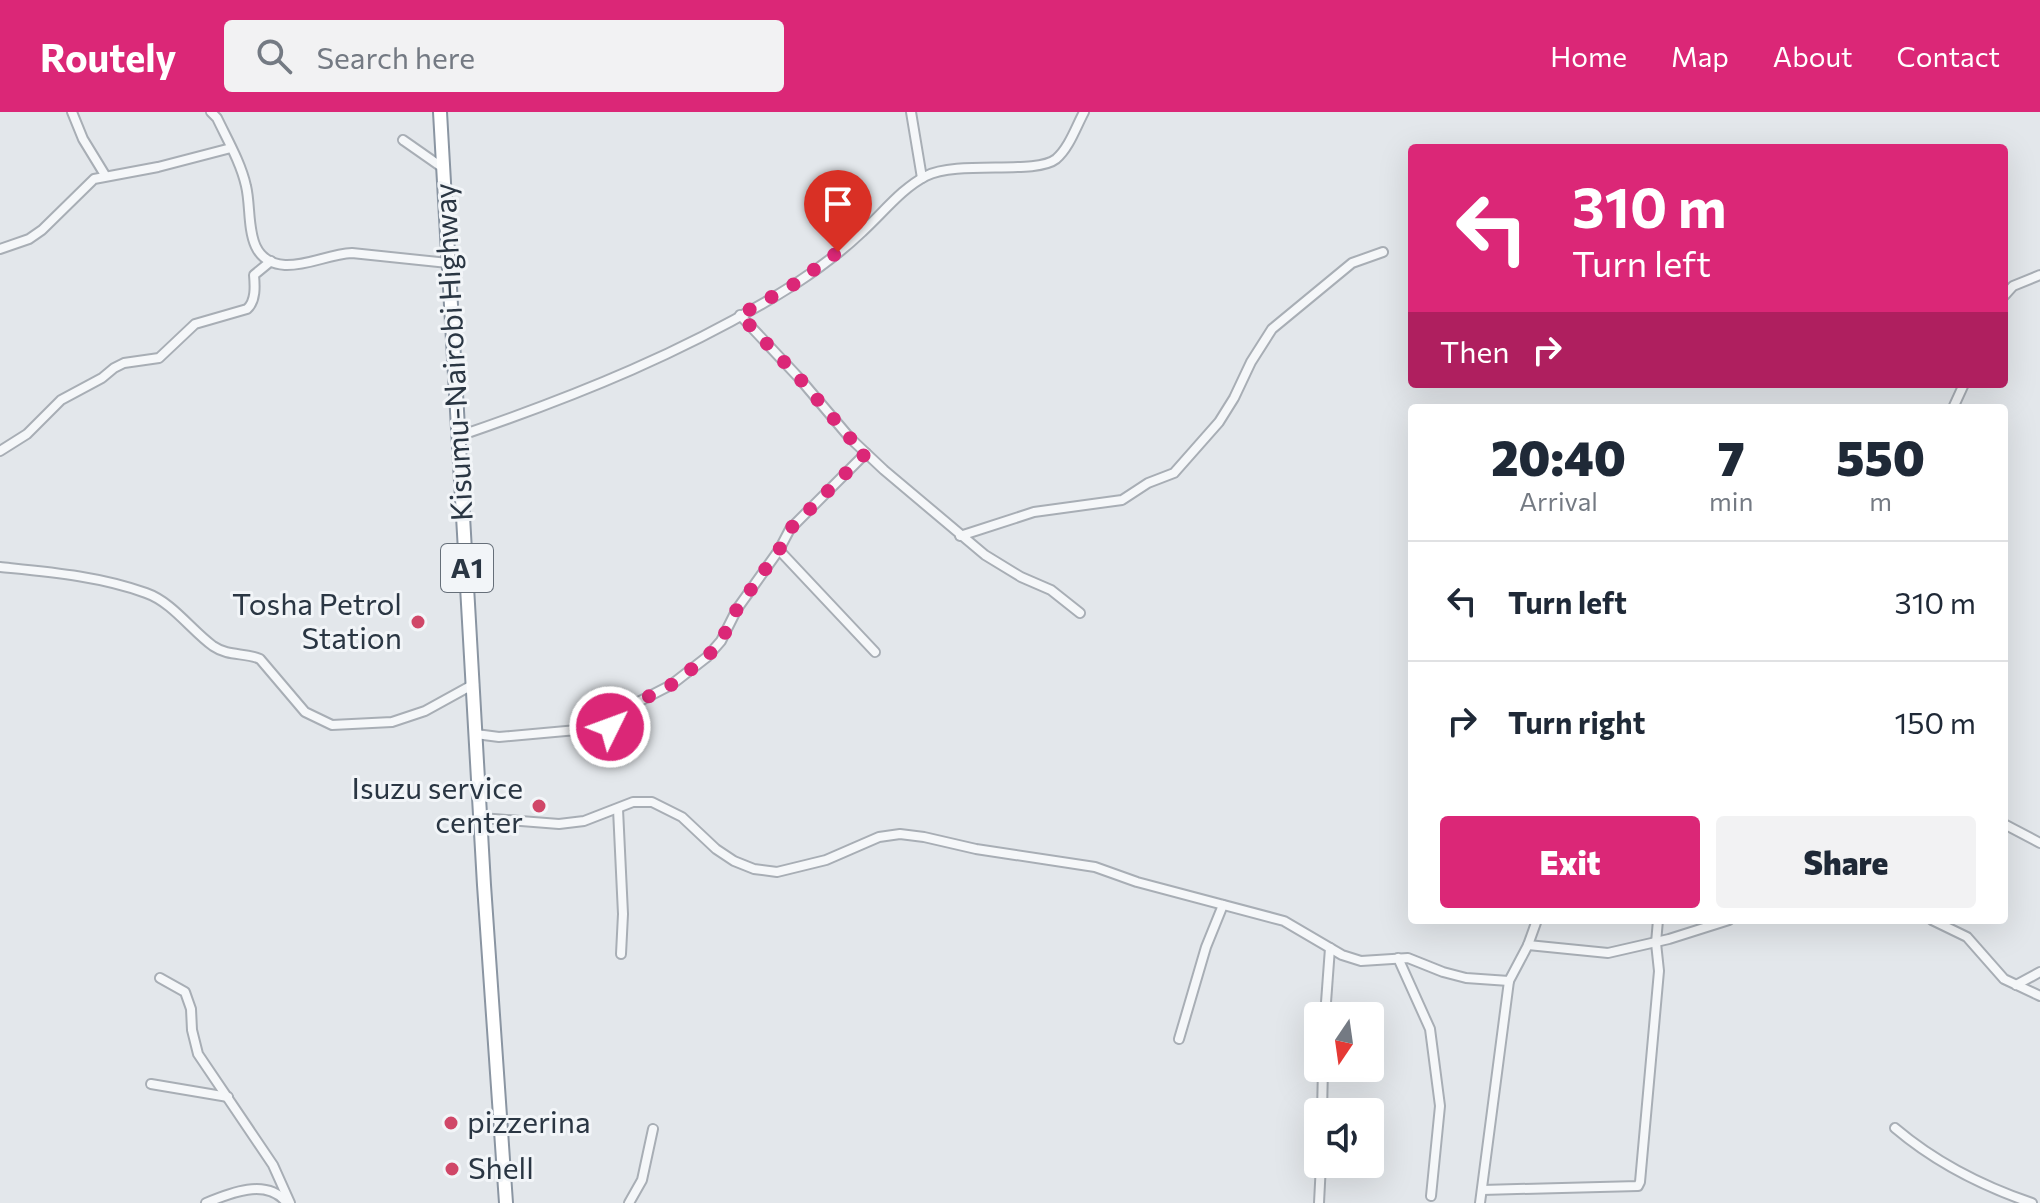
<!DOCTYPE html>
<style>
body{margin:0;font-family:Commissioner,sans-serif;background:#f2f2f3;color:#1f2937;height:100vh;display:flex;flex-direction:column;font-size:30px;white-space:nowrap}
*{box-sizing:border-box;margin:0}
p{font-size:26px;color:#747a83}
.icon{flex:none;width:44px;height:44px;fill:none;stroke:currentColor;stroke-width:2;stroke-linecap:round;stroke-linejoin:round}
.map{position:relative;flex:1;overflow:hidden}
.details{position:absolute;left:1408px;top:292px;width:600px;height:520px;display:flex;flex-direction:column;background:#fff;border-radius:8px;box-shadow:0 8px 32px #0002}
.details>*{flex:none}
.top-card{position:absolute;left:1408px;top:32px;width:600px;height:244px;border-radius:8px;box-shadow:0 8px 32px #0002;background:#db2777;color:#fff;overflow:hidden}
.needle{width:52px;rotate:193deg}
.controls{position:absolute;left:1304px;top:890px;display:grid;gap:16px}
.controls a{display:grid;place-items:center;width:80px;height:80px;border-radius:8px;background:#fff;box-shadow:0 8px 32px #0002;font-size:40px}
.pin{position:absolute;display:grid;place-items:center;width:68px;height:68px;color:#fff;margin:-82px -34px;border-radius:50% 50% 50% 0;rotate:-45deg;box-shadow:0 0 8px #0007}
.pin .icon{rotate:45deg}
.me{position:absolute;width:88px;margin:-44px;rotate:48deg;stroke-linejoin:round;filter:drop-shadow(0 0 6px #0008)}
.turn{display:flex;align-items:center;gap:28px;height:168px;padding:0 32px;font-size:36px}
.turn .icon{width:104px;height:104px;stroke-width:2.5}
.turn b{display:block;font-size:56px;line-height:68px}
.then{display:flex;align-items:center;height:76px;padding:0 32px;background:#0003;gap:16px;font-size:30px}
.eta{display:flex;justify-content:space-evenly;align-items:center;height:136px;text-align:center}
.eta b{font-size:48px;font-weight:800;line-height:56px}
.button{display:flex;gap:16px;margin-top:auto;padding:16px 32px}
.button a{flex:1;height:92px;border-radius:8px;background:#db2777;color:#fff;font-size:32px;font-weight:800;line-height:92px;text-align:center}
.button a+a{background:#f2f2f3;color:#1f2937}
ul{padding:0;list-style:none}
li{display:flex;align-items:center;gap:24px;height:120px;padding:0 32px;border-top:2px solid #e0e1e3}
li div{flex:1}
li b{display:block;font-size:30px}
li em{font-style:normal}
header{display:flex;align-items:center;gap:48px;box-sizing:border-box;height:112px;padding:0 40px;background:#db2777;color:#fff}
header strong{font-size:38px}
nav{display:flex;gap:44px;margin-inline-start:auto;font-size:28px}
.search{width:560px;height:72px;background:#f2f2f3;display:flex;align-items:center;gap:20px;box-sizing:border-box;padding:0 28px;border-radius:8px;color:#747a83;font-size:30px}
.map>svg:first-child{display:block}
</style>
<header>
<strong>Routely</strong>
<div class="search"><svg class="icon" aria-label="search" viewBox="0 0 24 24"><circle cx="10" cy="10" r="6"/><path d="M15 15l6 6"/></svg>Search here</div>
<nav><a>Home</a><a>Map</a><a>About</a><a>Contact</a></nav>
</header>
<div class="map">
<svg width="2040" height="1091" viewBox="0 0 2040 1091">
<rect width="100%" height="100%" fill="#e3e7eb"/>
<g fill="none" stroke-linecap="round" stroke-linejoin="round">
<defs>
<g id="minor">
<path d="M72,0L83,27L105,63"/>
<path d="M211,0L217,6C227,27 241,51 246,74C253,102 242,150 285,153C308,154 329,142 352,141L448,151"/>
<path d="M911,0L922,66"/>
<path d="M403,28L443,56"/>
<path d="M0,137L29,127L42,118L94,67L158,55L231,36"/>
<path d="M2004,184L2013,174L2040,163"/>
<path d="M740,203L800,267L850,326L884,358L985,443L1021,465L1051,478L1080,501"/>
<path d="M1953,296L1964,272"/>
<path d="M459,324C576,284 691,238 795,172C818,157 842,139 862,120C882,102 902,76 926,64C958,48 1036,63 1056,47C1069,36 1076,15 1084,0"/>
<path d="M0,339L27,322L61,288L102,266L114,256L124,251L159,246L195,212L247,197C256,189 255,174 254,163L271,149"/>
<path d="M960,424L1034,400L1122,388L1148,371L1174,361L1219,310L1234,286L1251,250L1272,217L1352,151L1383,140"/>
<path d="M779,438L875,540"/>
<path d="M0,455C49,460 99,464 146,481C172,490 191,518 213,534C229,545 244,540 260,547L305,600L332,613L392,610L425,599L474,572"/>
<path d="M476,622L499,625L610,615L618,611L636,591L671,573L707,545L721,529L737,497L779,438L790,417L866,341"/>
<path d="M618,697L623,802L621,842"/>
<path d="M481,706L559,712L584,709L633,690H652L682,705L716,737L734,749L754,757L777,760L826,748L879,725L900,722L924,725L976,737L1095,755L1137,770L1284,809L1342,843L1361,849L1408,846L1443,860L1466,866L1509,869"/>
<path d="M2004,712L2040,731"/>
<path d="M1932,808L1967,825L2004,867L2040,884"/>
<path d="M1528,833L1608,841L1669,827L1729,808"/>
<path d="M1398,846L1430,917L1440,994L1431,1084"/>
<path d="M160,866L185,880L191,897L192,918L198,942L273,1053L290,1091"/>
<path d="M2016,873L2040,860"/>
<path d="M1325,904L1330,836"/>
<path d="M1179,927L1206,835L1223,793"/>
<path d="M151,972L228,985"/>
<path d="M1322,1000L1323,956"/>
<path d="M1895,1016C1935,1050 1982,1074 2032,1091"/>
<path d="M1482,1078L1638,1074L1640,1070L1659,859L1656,831L1658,808"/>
<path d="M206,1091C230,1081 266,1066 286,1090"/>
<path d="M629,1091L642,1068L653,1017"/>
<path d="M1319,1091L1321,1052"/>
<path d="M1480,1091L1509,869L1528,833L1537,808"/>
</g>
<path id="highway" d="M440,0L484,773L506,1091"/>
</defs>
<use href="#minor" stroke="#a8aeb5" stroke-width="12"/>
<use href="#highway" stroke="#8a95a2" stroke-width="16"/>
<use href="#minor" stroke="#f5f7f9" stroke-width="8"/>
<use href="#highway" stroke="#fff" stroke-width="12"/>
</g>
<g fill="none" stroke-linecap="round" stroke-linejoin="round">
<path stroke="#db2777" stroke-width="14" stroke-dasharray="0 25.2" d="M610,615L618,611L636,591L671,573L707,545L721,529L737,497L779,438L790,417L866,341L850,326L800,267L740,203L796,171L838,140"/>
</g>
<g fill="#d04768" stroke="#f2f5f8" stroke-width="3">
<circle cx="418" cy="510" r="8"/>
<circle cx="539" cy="694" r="8"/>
<circle cx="451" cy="1011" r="8"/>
<circle cx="452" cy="1057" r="8"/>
</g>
<g text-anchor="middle" stroke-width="6" stroke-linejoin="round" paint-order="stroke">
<rect fill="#f2f5f8" stroke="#666f79" stroke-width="2" x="441" y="432" width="52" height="48" rx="6"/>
<g font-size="28" font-weight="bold" fill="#2a3643">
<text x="467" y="466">A1</text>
</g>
<g font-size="30" fill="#2a3643" stroke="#f2f5f8">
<text transform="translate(454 240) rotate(-93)" y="10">Kisumu-Nairobi Highway</text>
</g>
<g font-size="30" fill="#2a3643" stroke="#f2f5f8" text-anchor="end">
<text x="402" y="503">Tosha Petrol<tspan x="402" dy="34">Station</tspan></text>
<text x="523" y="687">Isuzu service<tspan x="523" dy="34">center</tspan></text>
<text x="467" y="1021" text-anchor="start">pizzerina</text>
<text x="468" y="1067" text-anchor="start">Shell</text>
</g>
</g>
</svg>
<div class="controls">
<a><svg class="needle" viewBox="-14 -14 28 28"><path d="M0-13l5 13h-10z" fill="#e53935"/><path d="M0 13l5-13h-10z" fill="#747a83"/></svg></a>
<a><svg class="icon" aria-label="sound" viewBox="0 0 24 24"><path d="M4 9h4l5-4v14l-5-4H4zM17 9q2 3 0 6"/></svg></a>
</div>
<div class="pin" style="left:838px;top:140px;background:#d93025"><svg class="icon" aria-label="arrive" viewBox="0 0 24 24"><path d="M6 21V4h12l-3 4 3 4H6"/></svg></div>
<svg class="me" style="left:610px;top:615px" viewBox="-20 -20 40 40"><circle r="17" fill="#db2777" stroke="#fff" stroke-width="3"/><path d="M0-11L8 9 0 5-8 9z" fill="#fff"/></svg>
<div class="top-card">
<div class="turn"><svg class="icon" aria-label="left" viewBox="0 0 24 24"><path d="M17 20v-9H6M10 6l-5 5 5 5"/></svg><div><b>310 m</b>Turn left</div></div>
<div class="then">Then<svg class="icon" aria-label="right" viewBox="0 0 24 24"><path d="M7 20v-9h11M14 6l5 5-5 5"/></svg></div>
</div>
<section class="details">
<div class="eta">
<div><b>20:40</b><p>Arrival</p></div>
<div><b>7</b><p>min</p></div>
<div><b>550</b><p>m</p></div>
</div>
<ul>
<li><svg class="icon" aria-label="left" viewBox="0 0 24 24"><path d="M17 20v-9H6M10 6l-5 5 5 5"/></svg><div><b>Turn left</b></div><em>310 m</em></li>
<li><svg class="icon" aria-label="right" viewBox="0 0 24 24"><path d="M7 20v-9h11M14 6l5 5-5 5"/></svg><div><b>Turn right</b></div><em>150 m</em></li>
</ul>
<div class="button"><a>Exit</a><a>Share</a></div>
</section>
</div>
